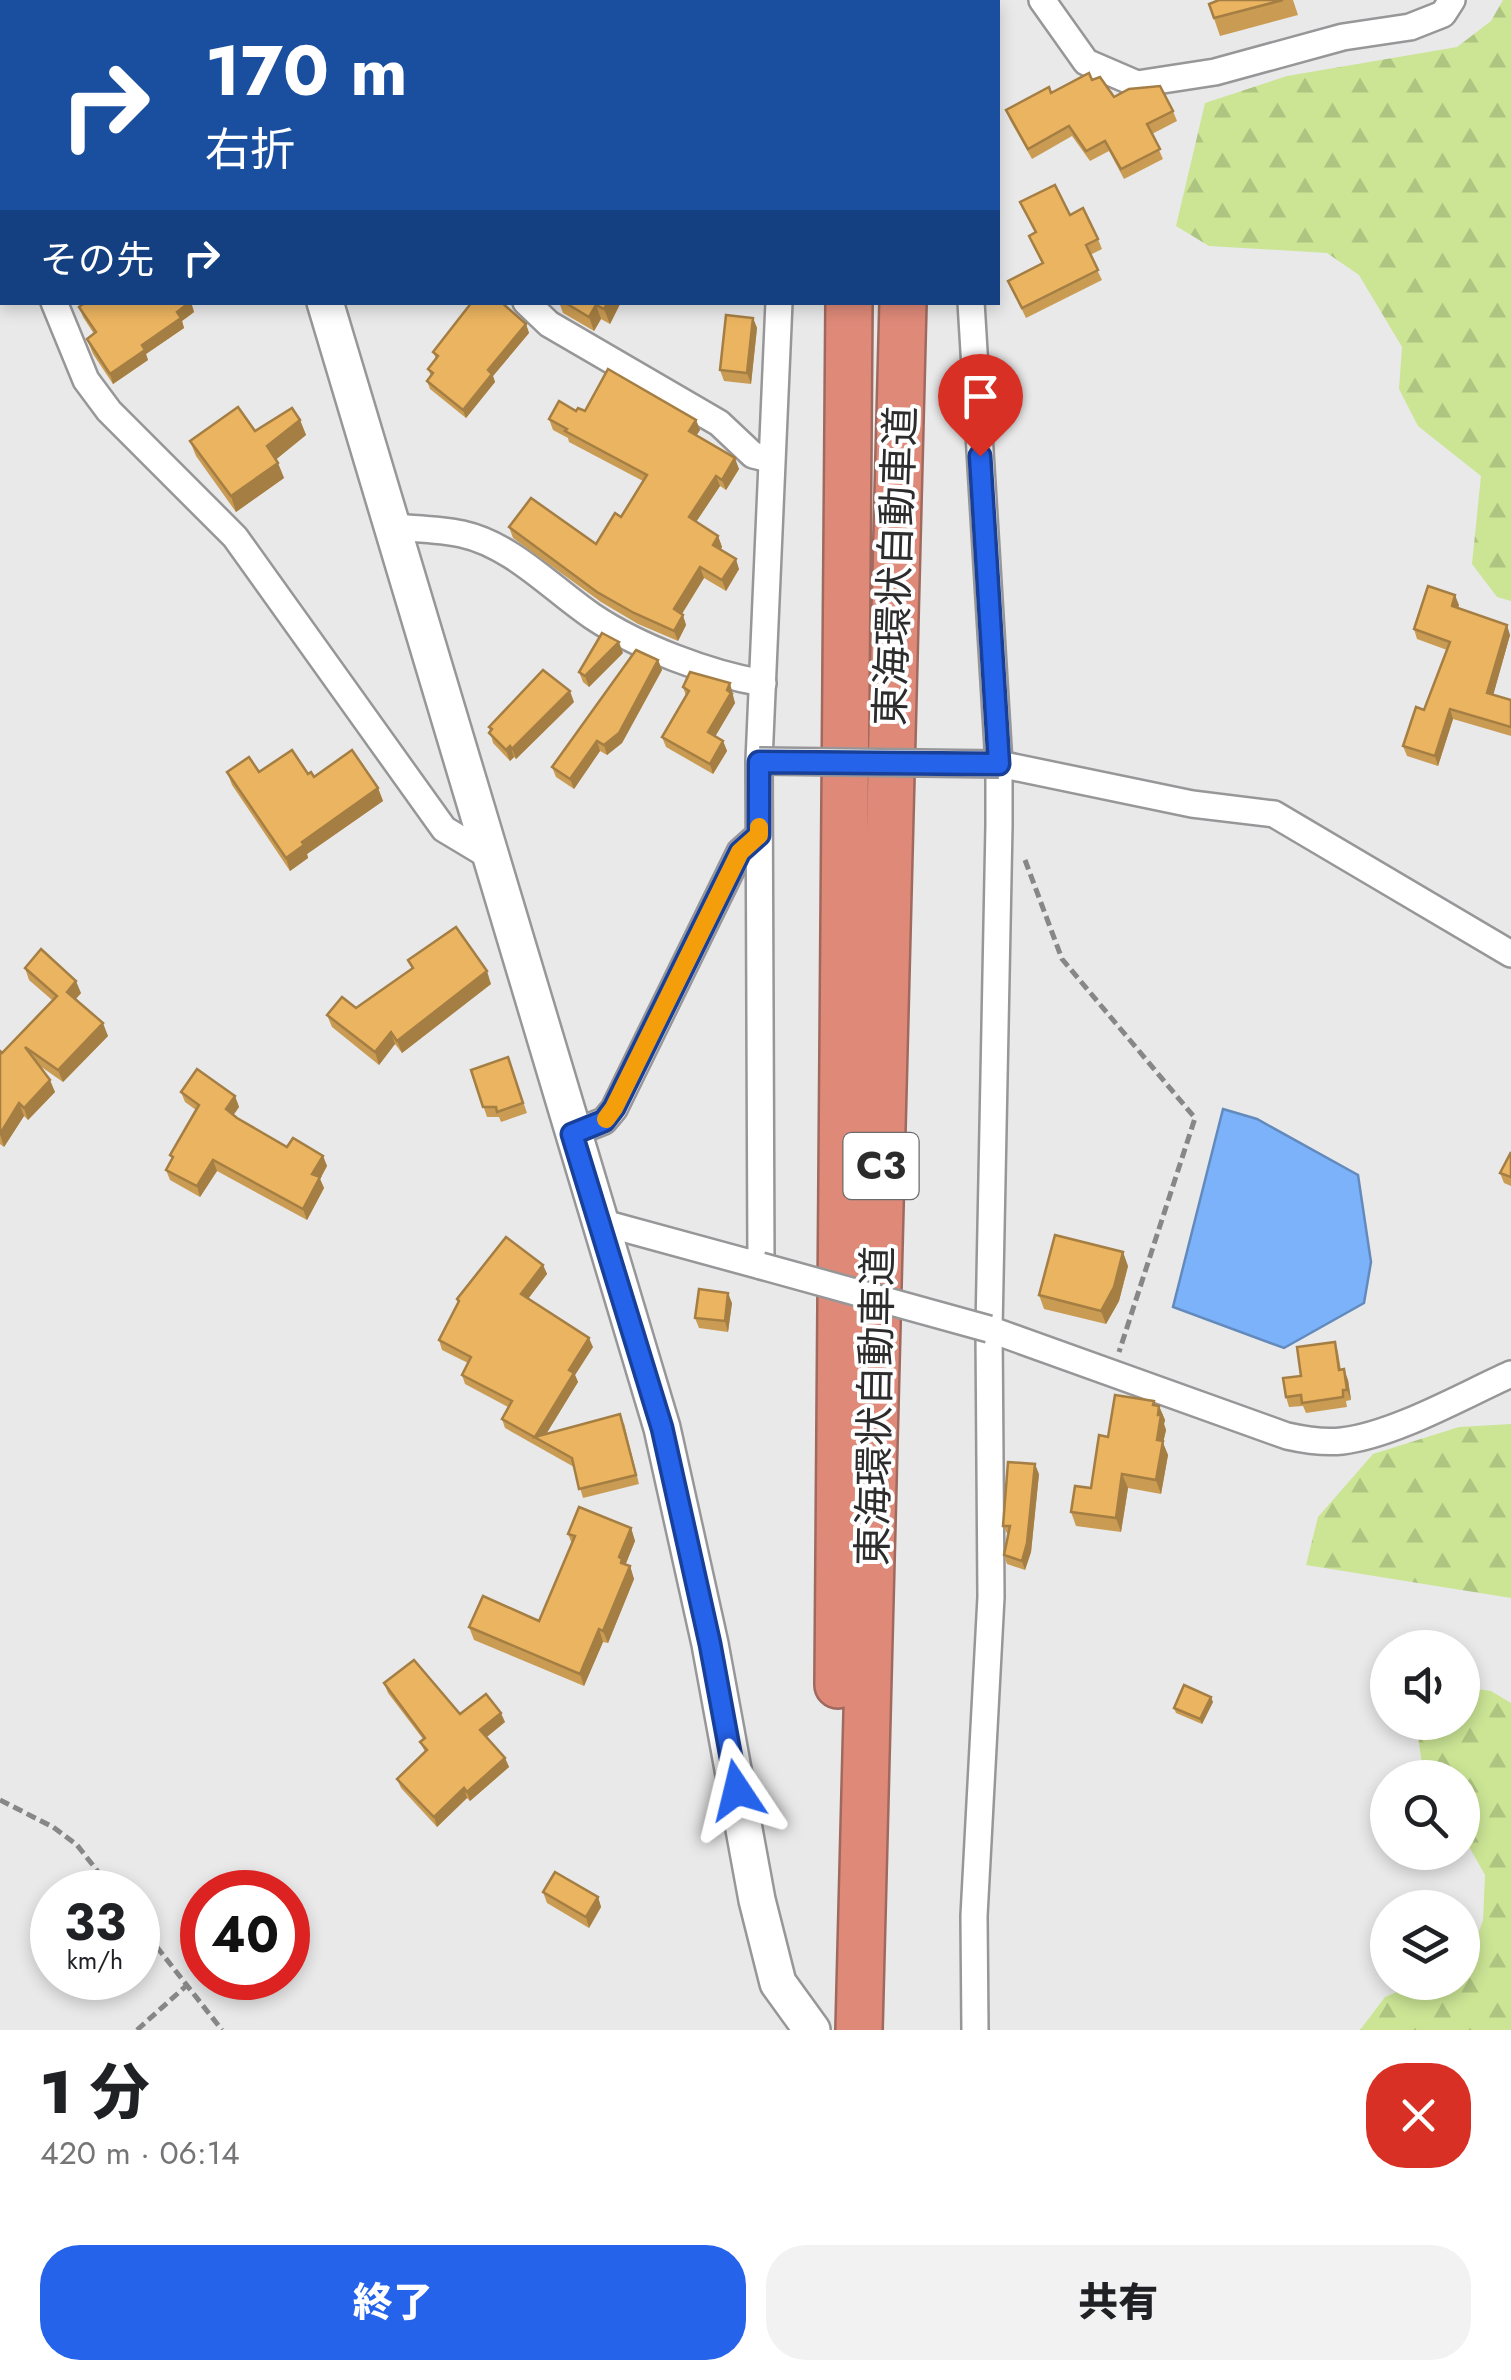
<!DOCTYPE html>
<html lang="ja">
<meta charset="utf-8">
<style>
body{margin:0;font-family:Jost,"Noto Sans JP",sans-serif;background:#f2f2f2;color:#202124;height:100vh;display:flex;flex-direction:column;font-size:38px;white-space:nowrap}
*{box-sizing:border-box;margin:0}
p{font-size:32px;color:#757577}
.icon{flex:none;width:55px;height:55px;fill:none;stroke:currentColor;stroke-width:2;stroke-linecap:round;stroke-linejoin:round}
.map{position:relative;height:2030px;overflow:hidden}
.sheet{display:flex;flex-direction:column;background:#fff;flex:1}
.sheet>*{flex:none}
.guide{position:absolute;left:0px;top:0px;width:1000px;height:305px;box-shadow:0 5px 15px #0003;background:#1a4fa0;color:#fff;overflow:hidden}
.fabs{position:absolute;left:1370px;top:1630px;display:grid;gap:20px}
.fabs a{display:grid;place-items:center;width:110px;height:110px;border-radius:50%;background:#fff;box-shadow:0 5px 15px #0003;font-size:50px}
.speed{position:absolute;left:30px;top:1870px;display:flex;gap:20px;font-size:50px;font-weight:700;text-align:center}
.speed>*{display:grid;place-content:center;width:130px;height:130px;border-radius:50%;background:#fff;box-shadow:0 5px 15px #0003;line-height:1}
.speed small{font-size:25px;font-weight:400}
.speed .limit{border:15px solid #d22;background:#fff;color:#111}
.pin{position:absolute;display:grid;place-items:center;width:85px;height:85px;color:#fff;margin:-102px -42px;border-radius:50% 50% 50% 0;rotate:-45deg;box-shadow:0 0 10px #0007}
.pin .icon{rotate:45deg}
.me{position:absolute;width:110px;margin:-55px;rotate:350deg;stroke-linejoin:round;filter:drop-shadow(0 0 8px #0008)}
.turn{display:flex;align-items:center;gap:35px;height:210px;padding:0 40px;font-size:45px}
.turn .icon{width:130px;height:130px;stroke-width:2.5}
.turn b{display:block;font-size:70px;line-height:85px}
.then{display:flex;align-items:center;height:95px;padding:0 40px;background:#0003;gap:20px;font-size:38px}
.round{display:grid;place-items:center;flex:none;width:105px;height:105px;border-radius:40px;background:#f2f2f2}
.summary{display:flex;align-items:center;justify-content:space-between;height:170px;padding:0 40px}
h1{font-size:60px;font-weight:800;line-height:75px}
.action{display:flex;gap:20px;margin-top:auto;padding:20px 40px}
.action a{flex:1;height:115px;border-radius:40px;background:#2563eb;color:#fff;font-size:40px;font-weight:800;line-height:115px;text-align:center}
.action a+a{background:#f2f2f2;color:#202124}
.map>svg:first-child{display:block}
</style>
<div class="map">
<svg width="1511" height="2030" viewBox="0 0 1511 2030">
<defs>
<pattern id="forest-firs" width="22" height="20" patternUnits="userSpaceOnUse" patternTransform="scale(2.5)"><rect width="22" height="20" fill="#cbe595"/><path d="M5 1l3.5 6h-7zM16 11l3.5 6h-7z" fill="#aec581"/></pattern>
</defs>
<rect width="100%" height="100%" fill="#e9e9ea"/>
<g fill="url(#forest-firs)">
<path d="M1503,0H1511V601L1497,597L1472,564L1481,476L1418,426L1399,389L1402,347L1359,275L1327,253L1209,246L1176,226L1205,103L1287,76L1457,47L1491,21Z"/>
<path d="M1511,1424V1598L1306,1565L1318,1517L1373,1454L1459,1427Z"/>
<path d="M1463,1687L1491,1691L1511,1703V2030H1360L1385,1997L1419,1983L1462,1982L1463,1964L1468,1961L1483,1920L1485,1875L1463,1836L1462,1778L1429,1777L1422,1764L1416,1723L1462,1722Z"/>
</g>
<path fill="#7bb2fa" stroke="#638abc" stroke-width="2.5" d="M1223,1109L1257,1119L1358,1175L1371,1262L1364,1303L1284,1348L1173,1307Z"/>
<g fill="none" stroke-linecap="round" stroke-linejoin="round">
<defs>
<g id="street">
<path d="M441,0L442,2"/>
<path d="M779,0V2"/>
<path d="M981,0V2"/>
<path d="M1042,0L1086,62L1137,84L1215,72L1343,37L1410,27L1443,14L1452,0"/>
<path d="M0,213L2,216"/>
<path d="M54,302L86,380L109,411L235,537L444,829L489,856"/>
<path d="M526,302L549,324L719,423L753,455L770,459"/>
<path d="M971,302L999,764V825L989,1329L991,1597L974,1916L975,2030"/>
<path d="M393,527C415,529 440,529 462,534C512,545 551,588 592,616C638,647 709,674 763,683"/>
<path d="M999,764L1192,804L1274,814L1511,954"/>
<path d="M571,1134L604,1121L614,1109L740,852L759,835"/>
<path d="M600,1222L761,1266L759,761L779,302"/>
<path d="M989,1329L1287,1436C1305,1440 1324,1443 1342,1441C1394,1435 1462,1396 1511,1374"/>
</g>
<g id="secondary">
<path d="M224,0L225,2"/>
<path d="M325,302L662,1428L710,1644L757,1900L778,1983L812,2030"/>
</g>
<g id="highway">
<path d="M903,0V2"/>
<path d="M852,2V0"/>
<path d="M838,1685L849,302"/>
<path d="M859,2030L903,302"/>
</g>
</defs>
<use href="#street" stroke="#979799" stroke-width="30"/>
<use href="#secondary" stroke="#979799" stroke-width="40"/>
<use href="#highway" stroke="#a0695e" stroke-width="50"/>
<g stroke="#878787" stroke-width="5" stroke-dasharray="10 5" stroke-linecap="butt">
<path d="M1025,860L1062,959L1195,1118L1119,1352"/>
<path d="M0,1800L53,1827L77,1845L114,1892"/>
<path d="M138,1923L222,2030"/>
<path d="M137,2030L186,1986"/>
</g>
<use href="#street" stroke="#fff" stroke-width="25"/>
<use href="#secondary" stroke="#fff" stroke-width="35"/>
<use href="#highway" stroke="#df8a79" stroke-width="45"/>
<defs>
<g id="street-bridge">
<path d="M759,761L999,764"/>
<path d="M761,1266L989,1329"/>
</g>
</defs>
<use href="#street-bridge" stroke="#979799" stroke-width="30" stroke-linecap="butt"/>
<use href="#street-bridge" stroke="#fff" stroke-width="25"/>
</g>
<g fill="#ca9b53">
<path d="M1219,0H1293L1298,15L1220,36L1209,4Z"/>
<path d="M1092,80L1114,97L1173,111L1177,121L1152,134L1163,159L1124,179L1109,151L1090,161L1072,136L1032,159L1010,120L1006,110Z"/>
<path d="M1020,202L1070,215L1098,239L1102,249L1090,255L1102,280L1026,318L1008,281L1042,264L1029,236L1035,233Z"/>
<path d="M86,302H192L191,303L194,312L182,321L184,328L146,354L148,360L113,384L93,354L87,339L94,334L83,317L79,307Z"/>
<path d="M472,302H505L507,308L526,324L529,333L493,376L495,382L466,418L430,389L427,381L431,376L428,369L436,359L433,352Z"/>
<path d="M559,302H621L610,324L601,319L594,331L563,313Z"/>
<path d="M753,318L757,328L751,384L724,381L720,370Z"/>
<path d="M576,411L696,420L700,430L696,436L739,469L726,490L720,486L696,522L718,536L722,547L721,549L739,569L726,591L704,578L682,614L686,625L678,641L638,624L601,602L513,538L509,527L596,544L621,517L643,481L569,442L568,438L553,430L549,419Z"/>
<path d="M300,420L306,435L276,459L284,478L236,512L196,456L190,441L255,431Z"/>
<path d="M1459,605L1458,608L1510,635L1493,695L1511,700V736L1453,719L1438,766L1407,756L1403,746L1424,710L1447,650L1417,639L1414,629Z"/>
<path d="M623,653L589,687L583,682L579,672Z"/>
<path d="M658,660L662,670L622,743L607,755L600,751L574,789L556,777L552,767Z"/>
<path d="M683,687L734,693L732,696L735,703L715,736L723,741L727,751L713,774L666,747L662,737L686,696Z"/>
<path d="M574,702L516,759L514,757L510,761L493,743L489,727Z"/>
<path d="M227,772H259L308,774L378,788L383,801L307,854L308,858L290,871L232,785Z"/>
<path d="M408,960L491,984L402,1053L395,1044L379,1065L332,1027L327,1015L356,1008L412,969Z"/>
<path d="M25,968L81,993L76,999L108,1036L63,1082L40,1066L55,1092L28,1120L24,1116L4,1147L0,1144V1051L2,1053L52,1000L29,980Z"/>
<path d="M508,1057L527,1113L501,1122L499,1117H487L471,1070Z"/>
<path d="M181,1092L235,1096L239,1107L233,1115L287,1147L323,1156L327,1166L320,1179L324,1188L307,1220L217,1171L200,1197L170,1180L166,1170L172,1159L170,1155L196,1110L185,1102Z"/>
<path d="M1511,1152V1186L1504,1183L1500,1173Z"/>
<path d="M543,1265L547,1274L528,1299L593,1347L575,1375L578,1382L546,1434L624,1423L639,1484L583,1498L574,1467L505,1428L502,1419L508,1407L465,1384L462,1375L468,1363L442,1350L439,1340L458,1303L457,1299Z"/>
<path d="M1128,1266L1119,1301L1106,1324L1044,1309L1039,1295Z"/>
<path d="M732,1303L728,1332L699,1328L695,1318Z"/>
<path d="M1335,1342L1338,1352L1341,1370L1348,1380L1351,1400L1346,1401L1347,1407L1306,1413L1303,1406L1289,1407L1286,1397L1301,1376Z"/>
<path d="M1155,1405L1159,1406L1165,1420L1164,1424L1166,1430L1163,1443L1168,1455L1161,1494L1128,1488L1121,1532L1076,1526L1071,1512L1091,1488L1108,1437Z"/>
<path d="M1039,1474L1031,1552L1025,1570L1007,1564L1004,1555L1008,1535L1003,1526Z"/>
<path d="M631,1528L635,1541L625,1565L630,1566L634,1579L608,1643L603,1642L584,1686L474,1640L469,1627L539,1621L572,1544L568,1534Z"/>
<path d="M384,1683L460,1714L505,1722L487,1737L505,1758L509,1767L470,1801L467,1798L437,1827L401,1788L397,1779L425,1752L420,1742L423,1739L388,1693Z"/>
<path d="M1213,1702L1202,1724L1176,1713L1174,1708Z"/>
<path d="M543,1892L598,1897L601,1907L589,1928L547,1903Z"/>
</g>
<g fill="#a47e43">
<path d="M191,302L194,312L182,321L184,328L146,354L148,360L113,384L110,374L177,312Z"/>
<path d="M608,302H621L610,324L604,309Z"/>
<path d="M596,305L601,319L594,331L589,317Z"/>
<path d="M753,318L757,328L751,384L747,373Z"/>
<path d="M526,324L529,333L493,376L495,382L466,418L463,410L488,370Z"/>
<path d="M300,420L306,435L273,462L267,446Z"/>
<path d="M696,420L700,430L692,442L689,431Z"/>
<path d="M735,458L739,469L726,490L722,480Z"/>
<path d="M278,463L284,478L236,512L231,496Z"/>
<path d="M716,476L720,486L692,528L689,517Z"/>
<path d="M718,536L722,547L717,555L713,545Z"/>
<path d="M736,559L739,569L726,591L722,580Z"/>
<path d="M700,567L704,578L678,620L674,609Z"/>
<path d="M1455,595L1459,605L1455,616L1452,606Z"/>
<path d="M683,615L686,625L678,641L674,631Z"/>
<path d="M1507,625L1510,635L1491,703L1487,693Z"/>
<path d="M619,642L623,653L589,687L585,676Z"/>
<path d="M658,660L662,670L622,743L607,755L604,745Z"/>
<path d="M730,683L735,703L712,742L708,732Z"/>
<path d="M570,691L574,702L516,759L512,749Z"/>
<path d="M1450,709L1453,719L1438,766L1435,756Z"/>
<path d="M597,741L600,751L574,789L570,779Z"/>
<path d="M723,741L727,751L713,774L710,764Z"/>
<path d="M510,746L514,757L510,761L506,750Z"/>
<path d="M378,788L383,801L307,854L308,858L290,871L286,858L302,842Z"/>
<path d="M487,971L491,984L402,1053L397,1041Z"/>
<path d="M76,981L81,993L71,1004L67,992Z"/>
<path d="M103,1023L108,1036L63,1082L58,1070Z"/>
<path d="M391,1032L395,1044L379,1065L375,1052Z"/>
<path d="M50,1080L55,1092L28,1120L24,1108Z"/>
<path d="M235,1096L239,1107L230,1120L226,1109Z"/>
<path d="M19,1103L24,1116L4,1147L0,1134Z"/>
<path d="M323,1156L327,1166L320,1179L324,1188L307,1220L303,1209L312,1174Z"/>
<path d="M213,1160L217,1171L200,1197L197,1186Z"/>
<path d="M1123,1252L1128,1266L1119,1301L1106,1324L1101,1311Z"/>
<path d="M543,1265L547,1274L524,1304L521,1294Z"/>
<path d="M728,1293L732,1303L728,1332L725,1321Z"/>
<path d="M589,1338L593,1347L575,1375L578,1382L542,1441L536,1438L569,1370Z"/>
<path d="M1344,1369L1348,1380L1351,1400L1347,1390Z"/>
<path d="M1154,1401L1158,1414L1159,1406L1165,1420L1164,1424L1166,1430L1163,1443L1168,1455L1161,1494L1156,1480L1157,1440Z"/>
<path d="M1035,1464L1039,1474L1031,1552L1025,1570L1022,1561Z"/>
<path d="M1122,1474L1128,1488L1121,1532L1116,1518Z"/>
<path d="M631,1528L635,1541L625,1566L627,1571L619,1557Z"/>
<path d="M630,1566L634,1579L608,1643L603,1631Z"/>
<path d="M599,1629L603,1642L584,1686L580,1674Z"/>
<path d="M1211,1697L1213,1702L1202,1724L1200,1719Z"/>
<path d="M501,1713L505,1722L484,1739L480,1730Z"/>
<path d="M505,1758L509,1767L470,1801L467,1792Z"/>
<path d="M464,1788L467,1798L437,1827L434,1817Z"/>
<path d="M598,1897L601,1907L589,1928L586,1917Z"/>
</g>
<g fill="#ebb460" stroke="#a47e43" stroke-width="2.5">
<path d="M114,0H168L167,2H112Z"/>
<rect x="465" y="0" width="115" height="2"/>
<path d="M1219,0H1283L1214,18L1209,4Z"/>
<path d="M1089,73L1092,80L1100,77L1114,97L1129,89L1160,86L1173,111L1147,124L1160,149L1121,169L1105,141L1086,151L1069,126L1028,149L1006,110L1049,87L1051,93Z"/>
<path d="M1055,185L1070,215L1083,208L1098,239L1086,245L1098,270L1022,308L1008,281L1043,263L1029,236L1036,232L1020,202Z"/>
<path d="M86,302H190L177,312L181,318L142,345L145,350L110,374L87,339L96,332L79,307Z"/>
<path d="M472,302H501L526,324L488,370L492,374L463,410L427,381L433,373L428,369L438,356L433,352Z"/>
<path d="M564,302H608L604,309L596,305L589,317Z"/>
<path d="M726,315L753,318L747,373L720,370Z"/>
<path d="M608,369L696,420L689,431L735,458L722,480L716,476L689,517L718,536L713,545L736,559L722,580L700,567L674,609L683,615L674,631L634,613L597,592L509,527L531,498L596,544L615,513L621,517L647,475L565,431L567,429L549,419L559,401L576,411L578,408L585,411Z"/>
<path d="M238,407L255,431L292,408L300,420L267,446L278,463L231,496L190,441Z"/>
<path d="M1428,586L1455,595L1452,606L1507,625L1487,693L1511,700V727L1450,709L1435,756L1403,746L1416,707L1424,710L1450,642L1414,629Z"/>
<path d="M602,633L619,642L585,676L579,672Z"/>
<path d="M636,650L658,660L619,733L604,745L597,741L570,779L552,767Z"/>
<path d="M543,670L570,691L512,749L510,746L506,750L489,733L492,729L489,727Z"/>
<path d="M690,672L730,683L727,690L731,693L708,732L723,741L710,764L662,737L689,691L683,687Z"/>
<path d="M292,750L308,774L311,772L314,777L352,750L378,788L302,842L304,845L286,858L227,772L249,757L259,772Z"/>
<path d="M456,927L487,971L397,1041L391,1032L375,1052L327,1015L342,997L356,1008L413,968L408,960Z"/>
<path d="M41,949L76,981L67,992L103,1023L58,1070L25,1047L50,1080L24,1108L19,1103L0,1134V1051L2,1053L57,996L25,968Z"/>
<path d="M508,1057L523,1103L497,1112L496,1107H483L471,1070Z"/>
<path d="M197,1069L235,1096L226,1109L237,1118L287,1147L293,1138L323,1156L312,1174L320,1177L303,1209L213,1160L197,1186L166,1170L173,1157L170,1155L199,1105L181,1092Z"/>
<path d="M1511,1152V1177L1500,1173Z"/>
<path d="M1055,1235L1123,1252L1114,1287L1101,1311L1039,1295Z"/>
<path d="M506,1237L543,1265L521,1294L589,1338L569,1370L574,1373L535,1437L620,1414L636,1475L579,1489L572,1458L502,1419L512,1401L462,1375L471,1357L439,1340L459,1301L457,1299Z"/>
<path d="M699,1289L728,1293L725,1321L695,1318Z"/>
<path d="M1335,1342L1339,1370L1344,1369L1347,1390H1343V1397L1302,1403L1301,1395L1286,1397L1283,1378L1301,1376L1297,1347Z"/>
<path d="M1115,1395L1154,1401L1153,1405L1159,1406L1158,1415H1161L1157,1440L1163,1441L1156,1480L1122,1474L1116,1518L1071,1512L1075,1486L1091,1488L1099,1435L1108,1437Z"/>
<path d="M1008,1462L1035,1464L1027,1543L1022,1561L1004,1555L1010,1526H1003Z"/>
<path d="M579,1507L631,1528L619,1557L622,1559L621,1563L630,1566L603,1631L599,1629L580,1674L469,1627L483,1596L539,1621L575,1536L568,1534Z"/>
<path d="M414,1660L460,1714L486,1694L501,1713L480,1730L505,1758L467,1792L464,1788L434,1817L397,1779L427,1750L420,1742L425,1738L384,1683Z"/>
<path d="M1184,1685L1211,1697L1200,1719L1174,1708Z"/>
<path d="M555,1872L598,1897L586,1917L543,1892Z"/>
</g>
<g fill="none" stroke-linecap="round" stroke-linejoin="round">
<defs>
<path id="route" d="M737,1790L710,1644L662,1428L572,1134L604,1121L614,1108L740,852L759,835V762L999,764L980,456"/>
</defs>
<use href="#route" stroke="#184099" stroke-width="25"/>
<use href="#route" stroke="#2563eb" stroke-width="18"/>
<path stroke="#f59e0b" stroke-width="18" d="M606,1119L614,1108L740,852L759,835V827"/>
</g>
<g text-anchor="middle" stroke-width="8" stroke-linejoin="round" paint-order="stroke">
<rect fill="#fff" stroke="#6b6b6b" stroke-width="2.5" x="843.5" y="1133" width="75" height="66" rx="8"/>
<g font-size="38" font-weight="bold" fill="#2c2c2c">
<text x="881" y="1179">C3</text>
</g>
<g font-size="40" fill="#2c2c2c" stroke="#fff">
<text transform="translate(895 566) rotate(-88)" y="14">東海環状自動車道</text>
<text transform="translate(875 1406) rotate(-89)" y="14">東海環状自動車道</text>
</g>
</g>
</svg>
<div class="fabs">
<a><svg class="icon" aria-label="sound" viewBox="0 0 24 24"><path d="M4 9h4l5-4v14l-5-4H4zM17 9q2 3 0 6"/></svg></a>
<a><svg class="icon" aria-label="search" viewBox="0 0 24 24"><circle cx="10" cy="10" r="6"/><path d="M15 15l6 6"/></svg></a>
<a><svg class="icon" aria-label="layers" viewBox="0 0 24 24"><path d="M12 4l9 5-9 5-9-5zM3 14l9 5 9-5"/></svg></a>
</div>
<div class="speed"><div>33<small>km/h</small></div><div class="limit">40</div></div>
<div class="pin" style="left:980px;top:456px;background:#d93025"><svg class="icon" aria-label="arrive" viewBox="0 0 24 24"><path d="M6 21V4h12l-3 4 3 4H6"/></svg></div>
<svg class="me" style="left:737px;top:1790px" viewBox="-20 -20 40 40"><path d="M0-17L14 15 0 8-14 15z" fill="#2563eb" stroke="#fff" stroke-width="4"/></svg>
<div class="guide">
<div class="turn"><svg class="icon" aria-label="right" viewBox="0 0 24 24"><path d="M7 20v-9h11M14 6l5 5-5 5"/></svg><div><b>170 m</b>右折</div></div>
<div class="then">その先<svg class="icon" aria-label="right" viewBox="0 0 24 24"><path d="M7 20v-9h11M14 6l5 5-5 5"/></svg></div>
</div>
</div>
<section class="sheet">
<div class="summary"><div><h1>1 分</h1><p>420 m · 06:14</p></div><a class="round" style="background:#d93025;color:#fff"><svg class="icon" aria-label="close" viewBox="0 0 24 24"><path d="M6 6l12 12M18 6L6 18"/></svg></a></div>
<div class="action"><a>終了</a><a>共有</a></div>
</section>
